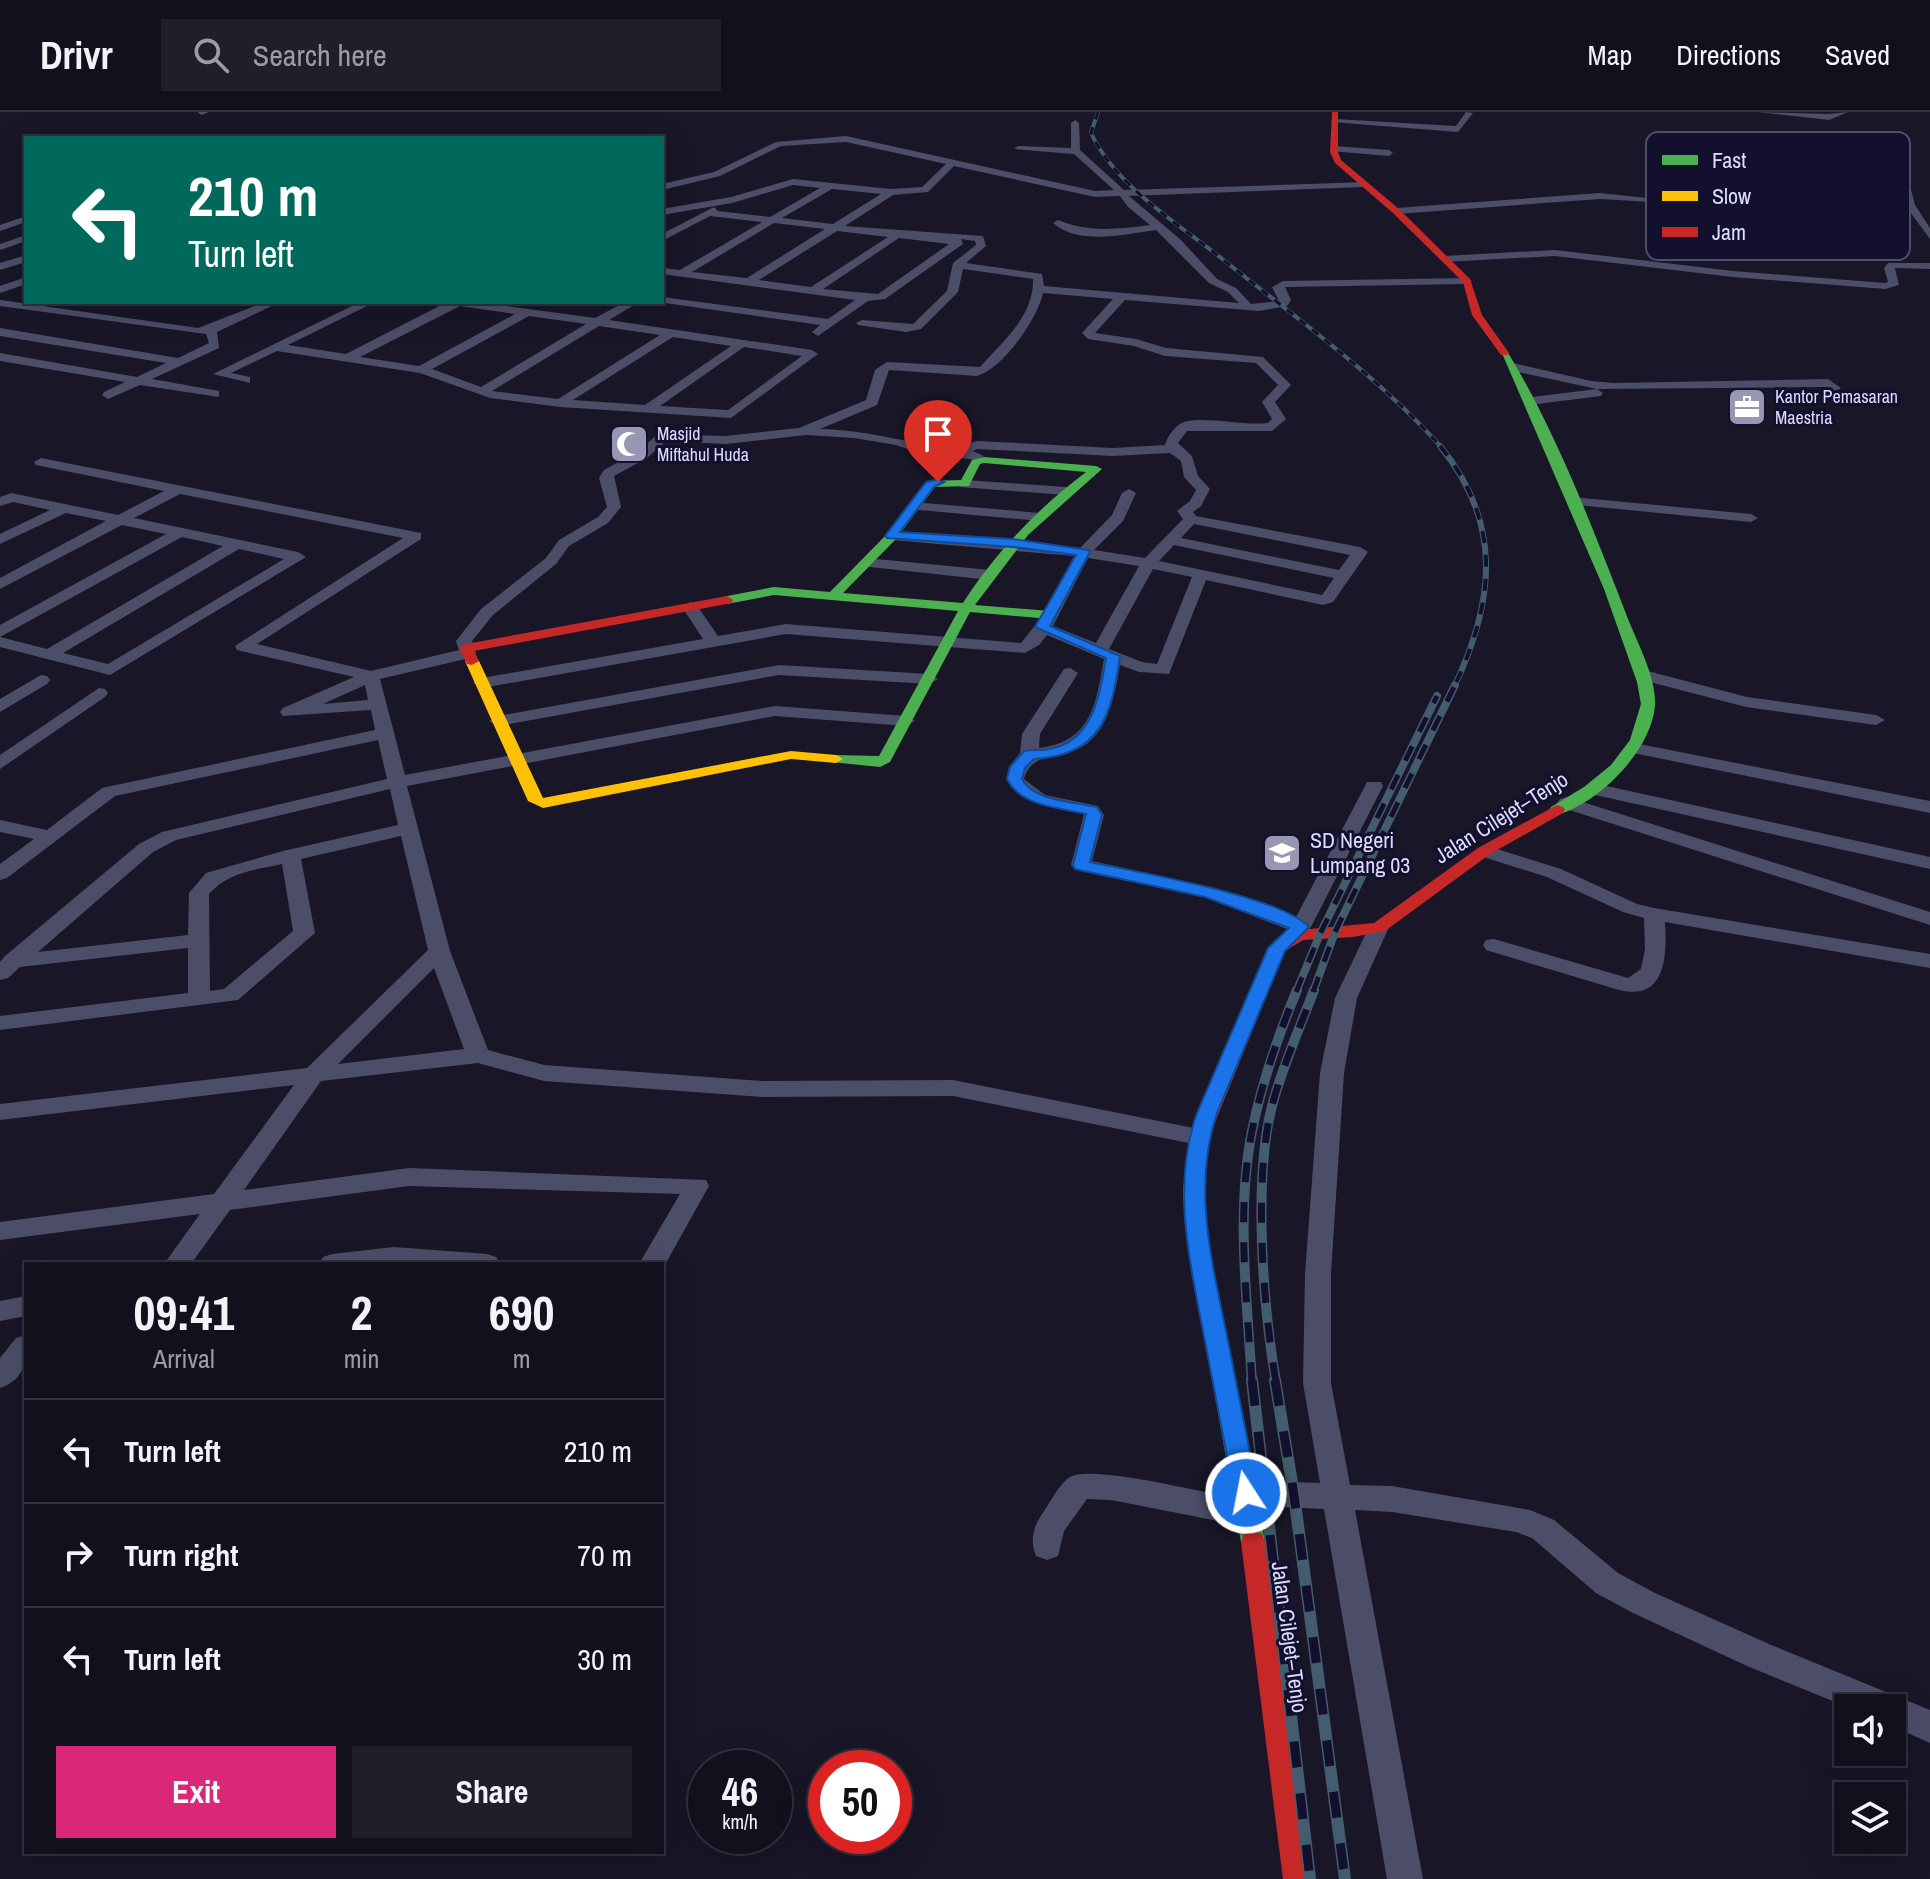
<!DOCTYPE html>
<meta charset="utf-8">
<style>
body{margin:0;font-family:"Archivo Narrow",sans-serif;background:#1f1e2a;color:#f1f3f6;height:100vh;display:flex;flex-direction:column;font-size:30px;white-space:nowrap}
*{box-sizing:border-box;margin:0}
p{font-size:26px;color:#9c9da4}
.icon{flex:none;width:44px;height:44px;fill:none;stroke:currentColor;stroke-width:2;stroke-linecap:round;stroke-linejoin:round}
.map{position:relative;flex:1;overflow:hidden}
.side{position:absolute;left:24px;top:1150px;width:640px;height:592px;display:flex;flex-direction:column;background:#12101d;border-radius:0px;box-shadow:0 8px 32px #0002,0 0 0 2px #31303b}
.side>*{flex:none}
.hud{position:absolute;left:24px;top:24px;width:640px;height:168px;border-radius:0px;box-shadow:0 8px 32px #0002,0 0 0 2px #31303b;background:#00695c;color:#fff;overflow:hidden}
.buttons{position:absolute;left:1834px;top:1582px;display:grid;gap:16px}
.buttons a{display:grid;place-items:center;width:72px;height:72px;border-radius:0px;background:#12101d;box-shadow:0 8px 32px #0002,0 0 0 2px #31303b;font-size:40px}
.speed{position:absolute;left:688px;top:1638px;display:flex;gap:16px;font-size:40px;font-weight:700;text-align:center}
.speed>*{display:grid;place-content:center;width:104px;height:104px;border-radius:50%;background:#12101d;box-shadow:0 8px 32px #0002,0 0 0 2px #31303b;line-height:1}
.speed small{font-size:20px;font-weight:400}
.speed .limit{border:12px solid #d22;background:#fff;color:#111}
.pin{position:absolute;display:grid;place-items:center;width:68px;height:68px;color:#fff;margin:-82px -34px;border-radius:50% 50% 50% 0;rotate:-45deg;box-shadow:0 0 8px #0007}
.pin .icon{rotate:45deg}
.me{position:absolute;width:88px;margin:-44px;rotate:349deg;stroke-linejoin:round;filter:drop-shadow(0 0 6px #0008)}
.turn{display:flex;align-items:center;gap:28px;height:168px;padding:0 32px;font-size:36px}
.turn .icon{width:104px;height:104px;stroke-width:2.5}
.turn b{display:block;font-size:56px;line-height:68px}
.eta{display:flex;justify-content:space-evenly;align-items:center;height:136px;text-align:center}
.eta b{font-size:48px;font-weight:700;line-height:56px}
.primary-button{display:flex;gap:16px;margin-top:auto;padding:16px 32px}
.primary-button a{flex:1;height:92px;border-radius:0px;background:#db2777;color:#fff;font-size:32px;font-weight:700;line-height:92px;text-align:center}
.primary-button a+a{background:#1f1e2a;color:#f1f3f6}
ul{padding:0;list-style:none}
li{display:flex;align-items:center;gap:24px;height:104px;padding:0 32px;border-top:2px solid #31303b}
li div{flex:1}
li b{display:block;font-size:30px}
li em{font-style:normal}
header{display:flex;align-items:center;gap:48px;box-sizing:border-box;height:112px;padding:0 40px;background:#12101d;border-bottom:2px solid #31303b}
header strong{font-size:38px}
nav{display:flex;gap:44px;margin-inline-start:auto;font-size:28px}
.search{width:560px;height:72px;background:#1f1e2a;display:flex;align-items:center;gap:20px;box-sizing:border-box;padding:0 28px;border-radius:0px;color:#9c9da4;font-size:30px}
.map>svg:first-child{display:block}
</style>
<header>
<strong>Drivr</strong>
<div class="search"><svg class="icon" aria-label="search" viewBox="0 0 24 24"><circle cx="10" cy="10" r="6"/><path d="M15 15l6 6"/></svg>Search here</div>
<nav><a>Map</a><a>Directions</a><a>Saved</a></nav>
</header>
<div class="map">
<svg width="1930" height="1767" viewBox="0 0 1930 1767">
<rect width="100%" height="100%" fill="#181627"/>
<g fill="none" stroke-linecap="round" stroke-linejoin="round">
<g fill="#4c4d67" fill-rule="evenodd">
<path d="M209,0L202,3L198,1L199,0Z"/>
<path d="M1466,0L1473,1L1458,20L1331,10L1335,7L1456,14Z"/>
<path d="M1757,0L1828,2L1848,0L1829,8Z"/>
<path d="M1075,8L1079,11L1080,38L1124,78L1367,70L1364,75L1129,84L1181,128L1217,167L1236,176L1251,192L1279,189L1272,175L1283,169L1467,166L1472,169L1467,172L1285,175L1291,188L1287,194L1259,199L1125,188L1095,221L1136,227L1166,236L1263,245L1291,273L1275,290L1286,307L1272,319H1187L1178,331L1192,344L1198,364L1210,377L1201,394L1193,400L1196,404L1360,435L1368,440L1333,490L1323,493L1206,468L1169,562L1139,560L1120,553C1115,579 1111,610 1090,629C1069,649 1032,636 1024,667L1045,683L1098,694L1104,703L1092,749L1216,776L1296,805L1365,674L1367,670H1381L1383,674L1311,815L1299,827H1285L1281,823L1287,817L1204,785L1074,757L1071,753L1084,702C1051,691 1028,699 1006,667L1009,655L1020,641L1022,622L1064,557L1070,556L1078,561L1040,622L1039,636C1092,630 1096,591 1104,547L1047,523L1039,533L1025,541L786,522L482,576L473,571L482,566L703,527L682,495L690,490L696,492L718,524L786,512L1021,531L1041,506L1074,444L892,428L885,424L887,421L988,426L1080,436L1112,403L1122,381L1129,377L1136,381L1123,409L1094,438L1145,446L1183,407L1177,399L1190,389L1196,378L1184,365L1181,349L1170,341L1113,344L977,337L973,339L984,344L977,348L919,341L896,333L854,326L806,323L726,332L666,329L647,346L614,364L621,395L608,411L569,434L556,452L493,503L472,529L476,541L474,545L380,567L405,663L775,594L906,604L915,609L906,614L775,604L407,674L450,839L488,938L544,953L762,969L953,968L1199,1017L1208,1019L1211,1025L1208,1031L1199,1033L953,984L762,985L544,969L478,951L321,969L244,1078L409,1056L706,1068L709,1074L662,1158V1152H639L680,1082L409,1074L230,1098L191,1152H164L200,1102L0,1128V1110L214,1082L294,973L0,1008V992L307,956L428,838L401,724L301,747L315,821L238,888L0,918V904L188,881V836L20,855L8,866L0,868V850L5,844L139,732L162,720L387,667L378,628L115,684L7,766L0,768V752L34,727L0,720V708L47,718L102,676L375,618L371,598L283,604L280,600L283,596L354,565L237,538L235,534L403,426L180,382L134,406L298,440L306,445L110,563L0,535V525L47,537L223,434L182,425L0,525V513L166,422L122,413L0,477V466L106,409L66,401L0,432V422L50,398L13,390L0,394V385L11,381L118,403L164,379L36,353L34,350L41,346L421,421V427L257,532L371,559L459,538L456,529L481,497L546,446L559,428L598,405L607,395L599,366L604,358L637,340L658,322L726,324L799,316L866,288L875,258L887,250L980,255C1003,229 1034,204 1033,167L963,157L958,180L921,217L906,220L858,213L856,211L862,208L913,212L947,179L953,151L976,133L975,129L961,127L963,132L885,187L868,189L818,224L812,220L820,213L658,190H662V185L828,207L855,188L662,162V156L680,158L762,110L710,104L662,129V122L714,95L718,99L770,105L820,76L793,73L732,91L662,103V97L731,85L793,67L891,77L922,75L946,52L846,30L781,34L720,64L662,78V72L714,60L776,30L846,24L1095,79L1114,78L1074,42L1014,37L1018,34L1071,36V11ZM954,54L1095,85L1120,84L1128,95L1150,113C1117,117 1089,121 1058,108L1053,111C1079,134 1125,122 1156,118L1209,171L1228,180L1239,191L1044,174L1042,162L966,151L986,134L983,124L845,114L893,83L928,80ZM832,77L881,82L833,112L782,106ZM774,111L825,117L747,166L692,160ZM837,119L888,125L811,175L759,168ZM899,126L949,132L878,182L823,177ZM1043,181L1113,187L1082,221L1088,227L1134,234L1165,244L1256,251L1278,273L1262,290L1272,307L1268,311C1244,314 1204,304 1184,310C1175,313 1167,325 1165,333L1113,336L977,329L964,332L959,338C912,332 868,318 820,317L877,293L889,258L977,264C1003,257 1038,206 1043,181ZM1194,412L1350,443L1339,458L1181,426ZM1174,433L1334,466L1322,483L1159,449ZM239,437L284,447L108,552L63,541ZM1088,446L1139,454L1096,531L1053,514ZM1153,457L1192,465L1157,552L1142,550L1109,537ZM365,573L368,588L323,592ZM390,677L398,713L283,739L206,761L189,781L188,823L38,840L153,740L176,728ZM282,752L293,819L224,877L210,879L209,782C228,760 255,758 282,752ZM434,856L464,937L338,952Z"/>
<path d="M1334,34L1389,38L1393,41L1389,44L1331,39Z"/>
<path d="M1900,64L1908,66L1915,93L1930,116V127L1905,93Z"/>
<path d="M1600,81L1656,87L1651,90L1600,87L1396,102L1391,99L1396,96Z"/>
<path d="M26,104V110L0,119V113Z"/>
<path d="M26,123V129L0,138V132Z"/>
<path d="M1555,138L1733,159L1885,171L1888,170L1884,156L1888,151H1930V157L1895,156L1899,173L1885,177L1733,165L1555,144L1444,150L1439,147L1444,144Z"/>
<path d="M26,143V150L0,158V151Z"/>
<path d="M26,165V172L0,181V174Z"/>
<path d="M0,188L198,216L265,190H280L217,220L219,236L152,267L219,279V285L140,273L108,287L102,283L104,280L125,270L0,249V241L137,265L166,251L0,224V216L178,246L209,231L206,222L0,194Z"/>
<path d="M360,190H375L288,233L346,242L447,190H477L595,206L625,190H639L609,208L812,238L818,242L731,306L560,295L490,286L420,261L277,239L231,261L250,265V271L213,262ZM460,194L515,202L419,254L360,245ZM529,204L586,212L481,275L432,257ZM599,214L660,223L558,287L492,279ZM673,225L731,234L645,293L573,288ZM744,235L802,244L728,298L660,294Z"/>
<path d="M1513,251L1591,269L1614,271L1828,267L1841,276L1835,280L1825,275L1597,277L1603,281L1601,284L1529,293L1523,289L1524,286L1597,277L1509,258V252Z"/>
<path d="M965,368L1066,375L1073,379L1066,383L960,375V369Z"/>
<path d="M1572,385L1751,402L1758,406L1751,410L1567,392V386Z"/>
<path d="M913,390L1040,401L1047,405L1040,409L908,397L906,394Z"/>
<path d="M866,446L990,458L998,463L990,468L861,454L858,451Z"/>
<path d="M779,553L929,562L938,567L929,572L779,563L498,614L489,609L498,604Z"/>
<path d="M1644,558L1747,585L1876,603L1885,608L1876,613L1746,595L1638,567L1635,563L1638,559Z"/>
<path d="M41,563L47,564L50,568L47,572L0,600V587Z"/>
<path d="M99,576L105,577L108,581L105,585L0,657V643Z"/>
<path d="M1634,631L1930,689V701L1628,640L1625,636Z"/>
<path d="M1593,671L1930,745V757L1586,681L1584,677Z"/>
<path d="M1567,685L1930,800V813L1560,695L1557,691L1560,687Z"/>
<path d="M1484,733L1561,757L1637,792L1654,796L1930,842V856L1665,810C1667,841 1667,890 1619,878L1486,838L1483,833L1486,828L1494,827L1628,866L1641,857L1645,837L1644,806L1623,800L1547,765L1477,743L1474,739Z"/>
<path d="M1379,809L1389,815L1357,886L1344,961L1331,1162V1271L1350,1373L1392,1374L1530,1398L1554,1408L1618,1461L1655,1481L1769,1532L1930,1598V1631L1892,1614V1596H1850L1747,1554L1633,1501L1596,1481L1532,1426L1516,1420L1392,1400L1355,1398L1423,1767H1387L1324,1397L1260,1394L1264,1402L1260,1411L1249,1415L1111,1388L1087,1387L1064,1419L1058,1444L1047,1448L1036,1444C1029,1428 1034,1413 1044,1399C1051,1389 1060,1371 1070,1365C1090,1352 1206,1381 1234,1386L1231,1381L1235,1372L1246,1368L1320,1371L1303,1271L1305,1162L1320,961L1335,886L1369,815Z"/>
<path d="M394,1135L487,1142L496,1145L500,1152H319L323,1145L332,1142Z"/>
<path d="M26,1184V1204L0,1209V1189Z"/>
<path d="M26,1223C26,1247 27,1267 0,1276V1246L16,1226Z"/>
</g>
<g fill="#4caf50" fill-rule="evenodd">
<path d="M1501,239H1507C1556,319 1594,419 1628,507C1638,532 1657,567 1655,594C1651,639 1599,691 1557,703L1551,701L1549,698L1551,695L1584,675L1611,653L1630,628L1641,592L1637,570L1604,477Z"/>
<path d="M984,345L1096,354L1102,357L1028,423L975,493L1050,499L1057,503L1050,507L970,500L890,650L880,655L831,650L829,647L836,643L879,644L958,499L774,483L727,492L721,488L727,484L774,475L830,480L888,421L928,369L961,368L972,348ZM984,351L1086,360C1037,397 996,440 963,491L843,481L896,427L935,375L969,374L980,352Z"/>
<path d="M1198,1030L1205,1032L1208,1037L1203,1079L1205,1114L1265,1430L1262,1438L1253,1441L1244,1438L1241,1430L1185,1114L1183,1079L1188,1037L1191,1032Z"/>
</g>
<path fill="#ffc107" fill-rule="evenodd" d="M472,545L479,549L543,686L791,639L836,643L843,647L836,651L791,647L543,696L528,689L465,549Z"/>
<g fill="#c62828" fill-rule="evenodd">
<path d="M1332,0H1338V40L1341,48L1399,97L1470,167L1482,203L1509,241L1507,243H1501L1472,203L1463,170L1393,101L1335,51L1330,40Z"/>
<path d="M727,484L733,488L732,491L474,539L479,549L472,553L467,552L459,536L466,532Z"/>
<path d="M1557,693L1563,695L1565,698L1563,701L1490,742L1385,819L1353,825L1303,828L1285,839L1209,1025L1205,1042H1191L1188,1037L1189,1025L1271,832L1299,818L1374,811L1478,736Z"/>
<path d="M1253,1419L1262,1422L1265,1430L1313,1767H1283L1241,1430L1244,1422Z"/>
</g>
<defs>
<path id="rail-far4" d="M1098,0L1091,21C1115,72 1172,108 1216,142C1293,204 1376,262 1442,336"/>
<path id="rail-far3" d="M1440,334C1503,411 1495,489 1454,575"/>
<g id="rail-far2">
<path d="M1296,880L1320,822L1437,584"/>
<path d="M1313,880L1335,820L1455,573"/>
</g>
<g id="rail-far1">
<path d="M1252,1270C1247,1188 1236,1100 1252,1019C1262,970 1278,924 1297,878"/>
<path d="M1276,1270C1263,1194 1253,1068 1272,994C1282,955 1300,916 1314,878"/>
</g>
<g id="rail">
<path d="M1252,1268L1310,1767"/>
<path d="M1275,1268L1294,1383L1345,1767"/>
</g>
</defs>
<use href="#rail-far4" stroke="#445d6e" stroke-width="4"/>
<use href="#rail-far3" stroke="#445d6e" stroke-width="6"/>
<use href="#rail-far2" stroke="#445d6e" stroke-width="8"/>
<use href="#rail-far1" stroke="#445d6e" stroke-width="10"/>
<use href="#rail" stroke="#445d6e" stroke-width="12"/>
<use href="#rail-far4" stroke="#12102d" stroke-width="3" stroke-dasharray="8" stroke-linecap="butt"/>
<use href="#rail-far3" stroke="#12102d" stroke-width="4" stroke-dasharray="12" stroke-linecap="butt"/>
<use href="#rail-far2" stroke="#12102d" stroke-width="5" stroke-dasharray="16" stroke-linecap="butt"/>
<use href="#rail-far1" stroke="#12102d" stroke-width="7" stroke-dasharray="20" stroke-linecap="butt"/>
<use href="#rail" stroke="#12102d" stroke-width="9" stroke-dasharray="26" stroke-linecap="butt"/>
</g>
<path fill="#1a73e8" stroke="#114b97" stroke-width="2" d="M938,367L944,370L934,375L900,420L1013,427L1088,438L1090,440L1050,514L1120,544C1112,602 1101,644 1034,647L1025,656L1022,667C1033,689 1075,690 1097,695L1102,703L1090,750C1136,760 1280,784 1309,815L1285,839L1217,1001C1192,1075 1212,1150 1227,1224C1237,1276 1248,1328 1258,1381L1255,1388L1246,1391L1238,1388L1234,1381C1224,1328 1214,1276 1204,1224C1190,1150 1171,1075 1197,1001L1268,836L1289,816L1205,785L1075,757L1073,753L1086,702C1058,695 1021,695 1007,667L1010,655L1024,639C1032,637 1041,639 1049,637C1093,630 1100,582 1106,546L1035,515L1076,443L1013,435L887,426L885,424L926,370Z"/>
<defs>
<symbol id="office-square" viewBox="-11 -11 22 22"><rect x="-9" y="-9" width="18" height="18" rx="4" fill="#9797b3" stroke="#12102d"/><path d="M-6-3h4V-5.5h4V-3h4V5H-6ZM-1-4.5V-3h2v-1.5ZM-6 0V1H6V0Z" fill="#fff"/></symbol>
<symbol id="mosque-square" viewBox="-11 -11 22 22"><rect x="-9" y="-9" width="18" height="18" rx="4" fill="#9797b3" stroke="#12102d"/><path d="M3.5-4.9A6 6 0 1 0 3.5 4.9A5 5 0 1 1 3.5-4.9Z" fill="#fff"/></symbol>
<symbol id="school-square" viewBox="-11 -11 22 22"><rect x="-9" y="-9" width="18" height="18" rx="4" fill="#9797b3" stroke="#12102d"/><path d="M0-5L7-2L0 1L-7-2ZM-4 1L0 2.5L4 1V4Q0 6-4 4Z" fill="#fff"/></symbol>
</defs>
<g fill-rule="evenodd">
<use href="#office-square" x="1725" y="273" width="44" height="44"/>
<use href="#mosque-square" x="607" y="310" width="44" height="44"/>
<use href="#school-square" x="1260" y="719" width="44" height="44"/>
</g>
<g text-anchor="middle" stroke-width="6" stroke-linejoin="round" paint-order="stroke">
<g font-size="18" fill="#dcdcff" stroke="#12102d" text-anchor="start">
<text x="1775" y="291">Kantor Pemasaran<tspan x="1775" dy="21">Maestria</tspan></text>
<text x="657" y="328">Masjid<tspan x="657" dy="21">Miftahul Huda</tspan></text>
</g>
<g font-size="22" fill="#dcdcff" stroke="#12102d">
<text transform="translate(1501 705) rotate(-32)" y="8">Jalan Cilejet–Tenjo</text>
<text transform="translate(1290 1525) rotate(82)" y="8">Jalan Cilejet–Tenjo</text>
</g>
<g font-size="22" fill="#dcdcff" stroke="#12102d" text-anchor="start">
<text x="1310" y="736">SD Negeri<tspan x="1310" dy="25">Lumpang 03</tspan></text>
</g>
</g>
<rect x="1646" y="20" width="264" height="128" rx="12" fill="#12102d" stroke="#4f4d6c" stroke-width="2"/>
<rect x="1662" y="43" width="36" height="10" fill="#4caf50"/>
<rect x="1662" y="79" width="36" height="10" fill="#ffc107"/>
<rect x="1662" y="115" width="36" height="10" fill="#c62828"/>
<g font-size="22" fill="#dcdcff">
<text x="1712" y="56">Fast</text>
<text x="1712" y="92">Slow</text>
<text x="1712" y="128">Jam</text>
</g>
</svg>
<div class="buttons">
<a><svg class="icon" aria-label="sound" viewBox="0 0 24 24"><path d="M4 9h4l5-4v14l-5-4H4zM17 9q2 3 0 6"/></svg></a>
<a><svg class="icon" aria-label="layers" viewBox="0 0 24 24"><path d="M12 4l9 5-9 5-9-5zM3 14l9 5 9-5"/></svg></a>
</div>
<div class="speed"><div>46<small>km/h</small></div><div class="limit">50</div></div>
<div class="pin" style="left:938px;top:370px;background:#d93025"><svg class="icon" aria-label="arrive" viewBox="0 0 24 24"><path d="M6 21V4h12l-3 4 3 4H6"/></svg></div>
<svg class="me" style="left:1246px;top:1381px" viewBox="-20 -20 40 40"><circle r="17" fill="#1a73e8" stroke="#fff" stroke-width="3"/><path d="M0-11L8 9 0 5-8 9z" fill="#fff"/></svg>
<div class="hud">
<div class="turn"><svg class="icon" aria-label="left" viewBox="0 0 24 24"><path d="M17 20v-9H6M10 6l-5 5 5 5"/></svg><div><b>210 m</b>Turn left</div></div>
</div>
<section class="side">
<div class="eta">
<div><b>09:41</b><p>Arrival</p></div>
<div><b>2</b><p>min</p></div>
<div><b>690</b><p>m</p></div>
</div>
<ul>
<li><svg class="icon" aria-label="left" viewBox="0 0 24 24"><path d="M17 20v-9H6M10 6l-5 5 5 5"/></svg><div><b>Turn left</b></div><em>210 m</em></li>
<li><svg class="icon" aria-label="right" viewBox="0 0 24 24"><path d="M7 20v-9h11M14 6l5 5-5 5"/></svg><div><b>Turn right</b></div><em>70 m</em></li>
<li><svg class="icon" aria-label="left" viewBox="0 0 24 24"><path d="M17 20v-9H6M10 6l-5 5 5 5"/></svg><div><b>Turn left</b></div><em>30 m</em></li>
</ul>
<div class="primary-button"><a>Exit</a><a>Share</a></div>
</section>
</div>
